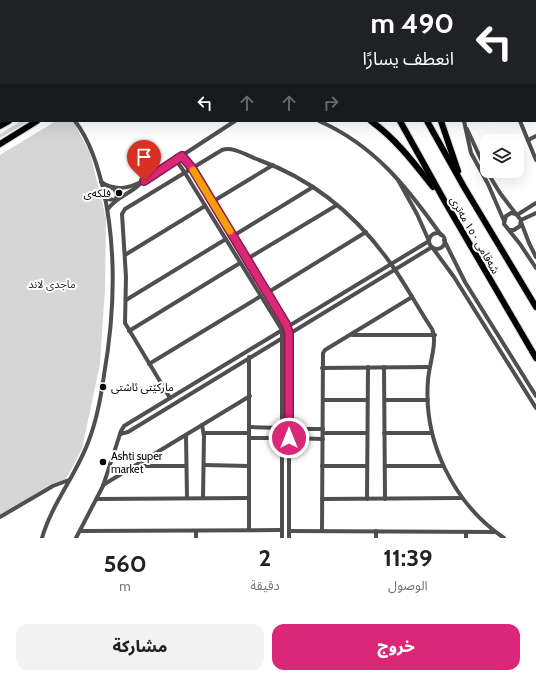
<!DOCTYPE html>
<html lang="ar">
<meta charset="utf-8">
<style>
body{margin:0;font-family:Cabin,"Noto Sans Arabic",sans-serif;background:#f2f2f2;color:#222;direction:rtl;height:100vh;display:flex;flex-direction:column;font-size:15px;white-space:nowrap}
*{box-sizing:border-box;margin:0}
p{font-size:13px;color:#767676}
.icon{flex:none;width:22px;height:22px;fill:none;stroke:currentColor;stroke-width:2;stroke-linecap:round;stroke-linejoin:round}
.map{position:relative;height:538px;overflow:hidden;direction:ltr}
.side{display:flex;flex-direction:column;background:#fff;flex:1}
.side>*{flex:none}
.banner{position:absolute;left:0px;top:0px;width:536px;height:122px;box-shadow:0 4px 16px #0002;direction:rtl;background:#202124;color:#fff;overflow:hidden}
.buttons{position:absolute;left:480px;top:134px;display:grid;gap:8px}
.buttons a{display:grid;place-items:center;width:44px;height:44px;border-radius:8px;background:#fff;box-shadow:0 4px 16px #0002;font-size:20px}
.pin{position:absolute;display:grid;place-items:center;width:34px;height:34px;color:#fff;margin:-41px -17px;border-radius:50% 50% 50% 0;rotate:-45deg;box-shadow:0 0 4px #0007}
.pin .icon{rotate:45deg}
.me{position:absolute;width:44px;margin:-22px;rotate:0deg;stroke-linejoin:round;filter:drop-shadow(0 0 3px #0008)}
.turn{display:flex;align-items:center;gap:14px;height:84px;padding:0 16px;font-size:18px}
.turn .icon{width:52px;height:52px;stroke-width:2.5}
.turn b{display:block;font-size:28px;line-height:34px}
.lanes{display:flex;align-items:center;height:38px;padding:0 16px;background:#0003;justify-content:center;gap:20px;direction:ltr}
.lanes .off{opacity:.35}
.eta{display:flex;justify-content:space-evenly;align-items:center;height:68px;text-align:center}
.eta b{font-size:24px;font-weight:800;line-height:28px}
.action{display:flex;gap:8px;margin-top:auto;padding:8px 16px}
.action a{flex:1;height:46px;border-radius:12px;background:#db2777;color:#fff;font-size:16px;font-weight:800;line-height:46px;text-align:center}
.action a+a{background:#f2f2f2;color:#222}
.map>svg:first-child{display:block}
</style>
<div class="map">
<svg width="536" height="538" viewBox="0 0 536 538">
<rect width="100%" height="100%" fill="#fff"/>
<g fill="#d6d6d6">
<path d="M21,121H29L0,138V134Z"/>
<path d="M56,121H73L90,153L106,218L105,289L100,364L82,449L66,479L0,516V155Z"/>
</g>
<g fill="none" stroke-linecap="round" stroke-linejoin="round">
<defs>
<g id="highway">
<path d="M320,0L321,1"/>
<path d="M333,0L334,1"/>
<path d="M360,0V1"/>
<path d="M368,0V1"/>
<path d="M383,0L385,1"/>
<path d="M178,1L179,0"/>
<path d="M196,1L198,0"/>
<path d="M211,1L212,0"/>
<path d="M235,1L237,0"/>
<path d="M249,1L250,0"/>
<path d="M256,1L257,0"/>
<path d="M421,1L423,0"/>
<path d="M449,1V0"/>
<path d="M371,121C396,139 414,163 433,187"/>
<path d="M400,121L444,200L536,358"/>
<path d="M427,121L464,187L536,307"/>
<path d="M441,121L458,171"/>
<path d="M0,126L9,121"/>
<path d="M0,144L37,121"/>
</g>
</defs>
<use href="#highway" stroke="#dbdbdb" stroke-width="8"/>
<g stroke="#4f4f4f" stroke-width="4">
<path d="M122,0L123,1"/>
<path d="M131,0L132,1"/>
<path d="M5,1L6,0"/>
<path d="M42,1L44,0"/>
<path d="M463,1V0"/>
<path d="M507,1V0"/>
<path d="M0,6L1,5"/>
<path d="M535,15L536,14"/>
<path d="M0,37L1,36"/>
<path d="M535,55L536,54"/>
<path d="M535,90H536"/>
<path d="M0,94L1,95"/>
<path d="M535,97L536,96"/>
<path d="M319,121C374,145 407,187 441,235"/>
<path d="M464,121L471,153L488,184L504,221"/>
<path d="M520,121L536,160"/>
<path d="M467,129L486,170L500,193L516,214"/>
<path d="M528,140L536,136"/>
<path d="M182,156L192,169L286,324L289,330V538"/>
<path d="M176,160L185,173L282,330V538"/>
<path d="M101,182C116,192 129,188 143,181L235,121"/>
<path d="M104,193L113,187L117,194L116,200L105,199"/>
<path d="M212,202L273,165"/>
<path d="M108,209C116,197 130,194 140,184"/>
<path d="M517,215L536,203"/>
<path d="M521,220L536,213"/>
<path d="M521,222L529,243L536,257"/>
<path d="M509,230H514L520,226L521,220L516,214L511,213L506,216L504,224L520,244L536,268"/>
<circle cx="437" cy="241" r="8"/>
<path d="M233,236L313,187"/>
<path d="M444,240L465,282L536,396"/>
<path d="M125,255L205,206"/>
<path d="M247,259L337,205"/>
<path d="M267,293L366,232"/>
<path d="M126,300L226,239"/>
<path d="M129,331L240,263"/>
<path d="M352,335H435"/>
<path d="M149,364L261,296"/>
<path d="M384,367L385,499"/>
<path d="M322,368L429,367"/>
<path d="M170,398L125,323L126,277L122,214L125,209L222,150C233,146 248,156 259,160C314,180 358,217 391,264C406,285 418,308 432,329C438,341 429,365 428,380C423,441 453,503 504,538"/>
<path d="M323,400H367"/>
<path d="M385,400H428"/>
<path d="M202,425L204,436L203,498"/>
<path d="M249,427L282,428"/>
<path d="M289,429H323"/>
<path d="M204,433H249"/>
<path d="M323,433H367"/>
<path d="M384,433H432"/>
<path d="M120,434L128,432L432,247L454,277L536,408"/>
<path d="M186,435L187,498"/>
<path d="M249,438H282"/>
<path d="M289,438L323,439"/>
<path d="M204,465L249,466"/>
<path d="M135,466H186"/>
<path d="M322,466H367"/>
<path d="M385,466H443"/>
<path d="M103,485L250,396"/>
<path d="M97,499L249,498"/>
<path d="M322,499L462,498"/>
<path d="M367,499L368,367"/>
<path d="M0,517L53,486L69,480"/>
<path d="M249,530V357"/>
<path d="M80,531L282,530"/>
<path d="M196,531V538"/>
<path d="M289,531L494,532"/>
<path d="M322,531L323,353L325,350L412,297"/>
<path d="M466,532V538"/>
<path d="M42,538C52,503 77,474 89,440C97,419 101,397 104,375C115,312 117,250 103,188C97,164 90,141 75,121"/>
<path d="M76,538L103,486L121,431L124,426L429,241L417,214L398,180"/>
<path d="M376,538V531"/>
</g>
<use href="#highway" stroke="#000" stroke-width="6"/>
</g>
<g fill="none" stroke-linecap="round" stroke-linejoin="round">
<defs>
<path id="route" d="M144,181L182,156L192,168L286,324L289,333V438"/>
</defs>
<use href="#route" stroke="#8e194d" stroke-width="10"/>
<use href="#route" stroke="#db2777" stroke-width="7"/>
<path stroke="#f59e0b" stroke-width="7" d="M193,170L230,231"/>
</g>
<g fill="#000" stroke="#fff" stroke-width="1.5">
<circle cx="119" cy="193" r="4"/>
<circle cx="103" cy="387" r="4"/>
<circle cx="103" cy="462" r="4"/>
</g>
<g text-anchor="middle" stroke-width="4" stroke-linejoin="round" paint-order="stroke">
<g font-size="11" fill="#000" stroke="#fff" text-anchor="start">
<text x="111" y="197" text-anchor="end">فلکەی</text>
<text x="111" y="391">مارکێتی ئاشتی</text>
<text x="111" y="460">Ashti super<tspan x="111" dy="13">market</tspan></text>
</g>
<g font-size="11" fill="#000" stroke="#fff">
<text transform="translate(475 235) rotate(60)" y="4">شەقامی ١٥٠ مەتری</text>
</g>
<g font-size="11" fill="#2d2d2d" stroke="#fff">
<text x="52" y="288">ماجدی لاند</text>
</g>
</g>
</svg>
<div class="buttons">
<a><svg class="icon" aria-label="layers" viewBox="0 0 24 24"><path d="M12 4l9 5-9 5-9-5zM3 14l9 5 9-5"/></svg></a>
</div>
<div class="pin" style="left:144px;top:181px;background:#d93025"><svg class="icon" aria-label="arrive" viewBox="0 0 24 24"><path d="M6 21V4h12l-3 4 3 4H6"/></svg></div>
<svg class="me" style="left:289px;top:438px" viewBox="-20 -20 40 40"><circle r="17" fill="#db2777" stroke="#fff" stroke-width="3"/><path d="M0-11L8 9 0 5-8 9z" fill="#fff"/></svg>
<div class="banner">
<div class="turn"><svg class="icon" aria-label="left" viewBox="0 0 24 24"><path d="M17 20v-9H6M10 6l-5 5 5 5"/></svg><div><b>490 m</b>انعطف يسارًا</div></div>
<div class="lanes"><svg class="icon" aria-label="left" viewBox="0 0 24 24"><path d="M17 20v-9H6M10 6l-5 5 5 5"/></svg><svg class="icon off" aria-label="ahead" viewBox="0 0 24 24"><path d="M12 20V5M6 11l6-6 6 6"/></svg><svg class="icon off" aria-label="ahead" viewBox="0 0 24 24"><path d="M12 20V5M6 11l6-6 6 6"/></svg><svg class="icon off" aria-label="right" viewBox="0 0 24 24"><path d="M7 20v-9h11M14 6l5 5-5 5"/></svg></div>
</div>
</div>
<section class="side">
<div class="eta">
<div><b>11:39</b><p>الوصول</p></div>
<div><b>2</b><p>دقيقة</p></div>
<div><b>560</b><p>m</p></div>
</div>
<div class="action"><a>خروج</a><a>مشاركة</a></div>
</section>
